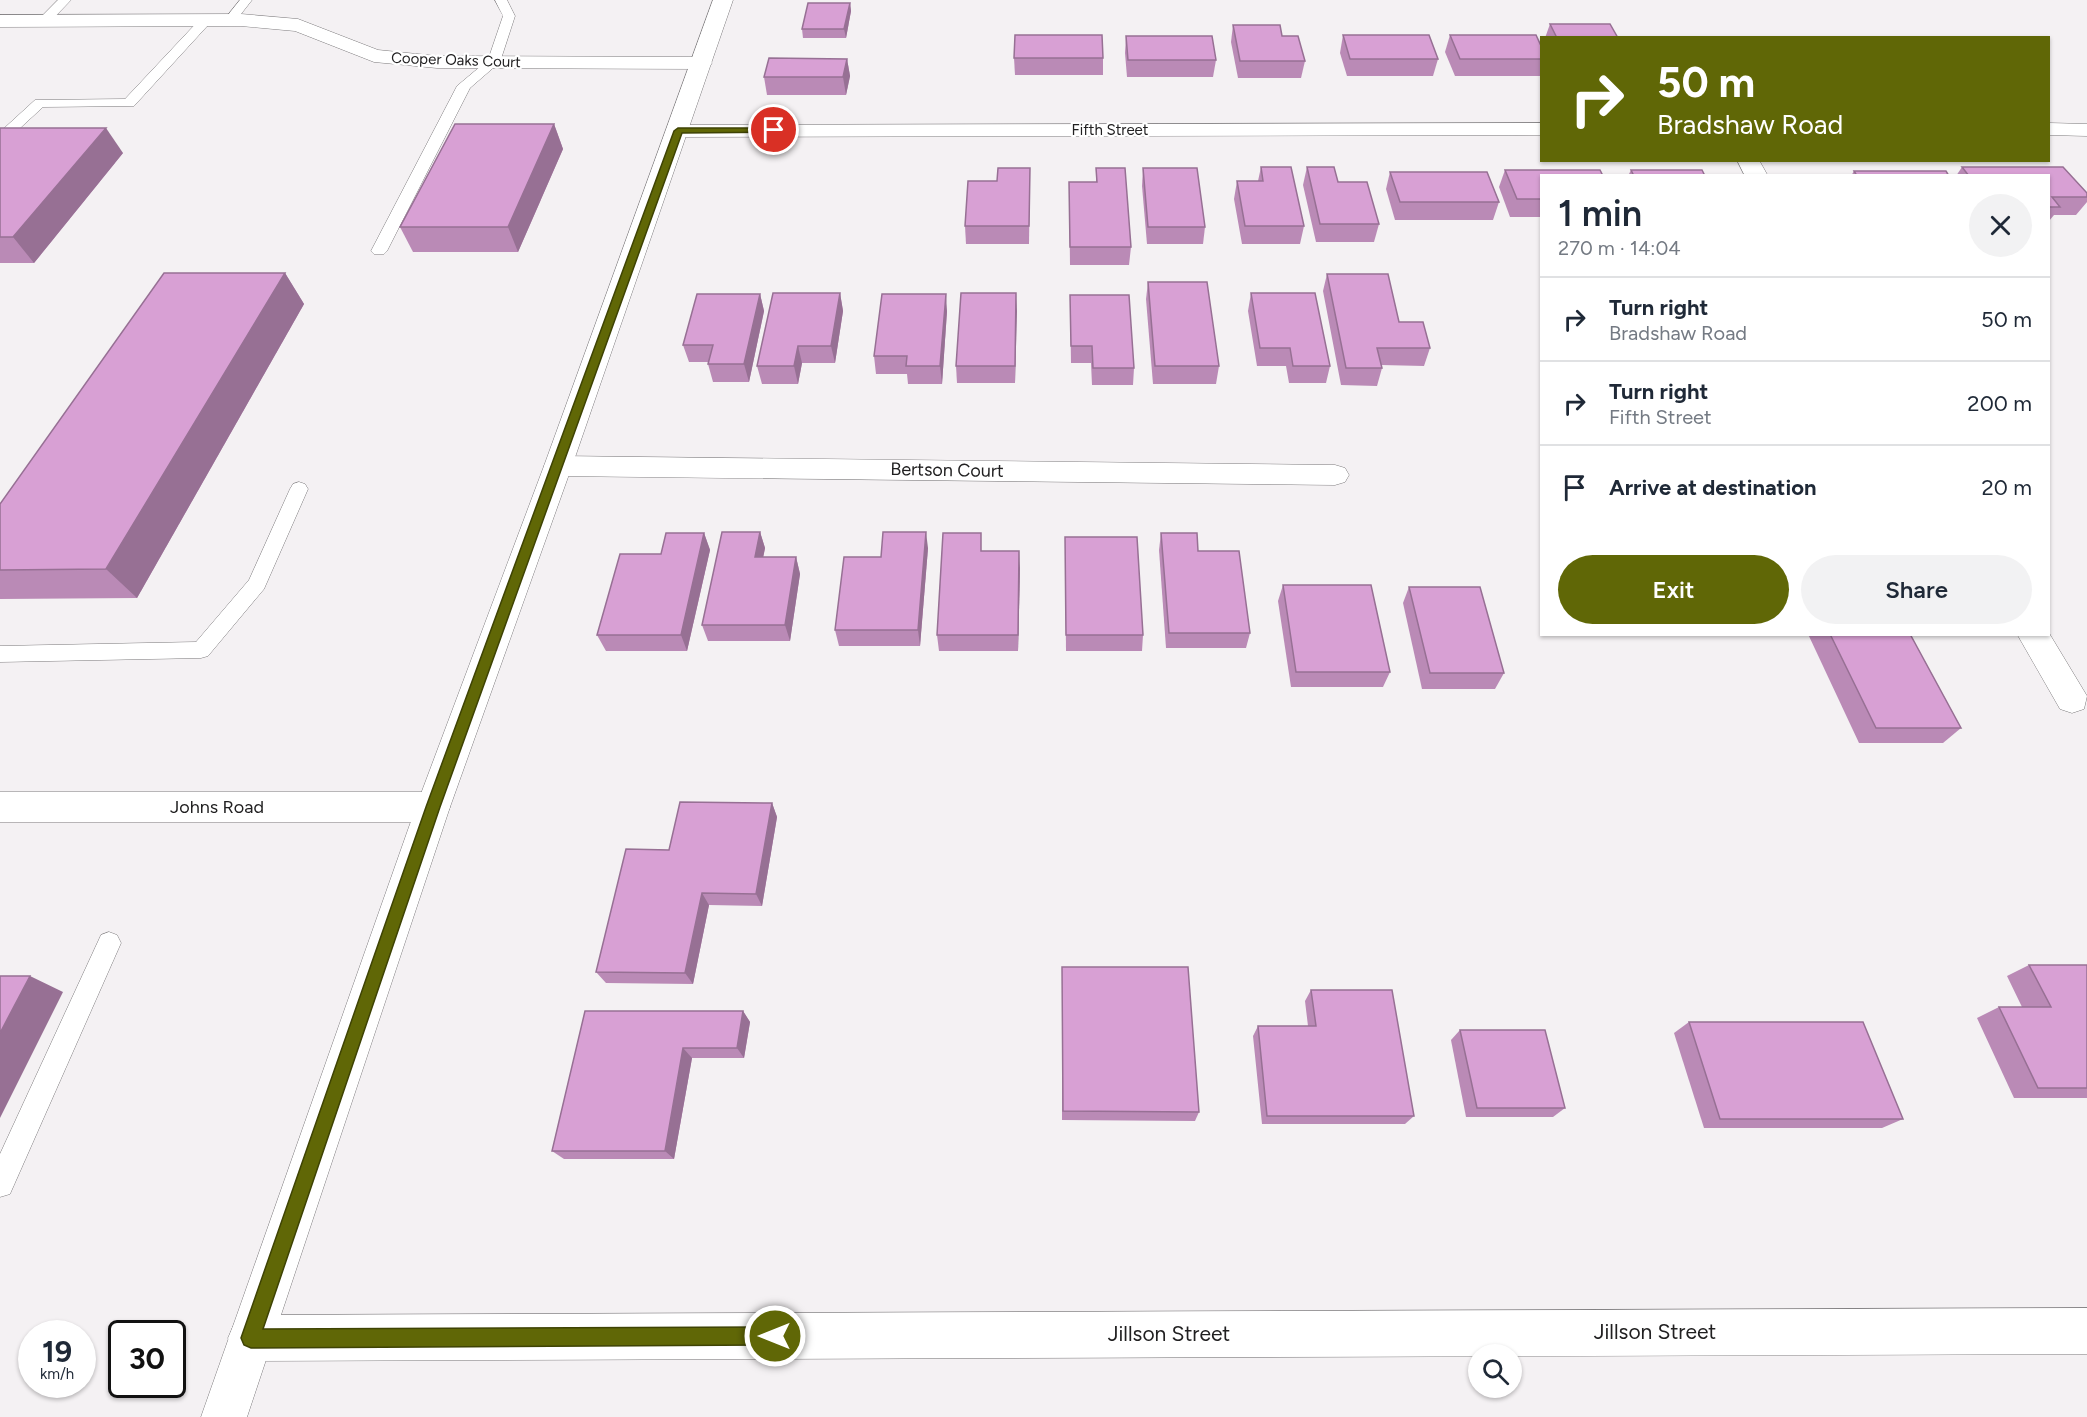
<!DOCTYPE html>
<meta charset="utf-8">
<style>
body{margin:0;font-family:Figtree,sans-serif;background:#f2f2f3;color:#1f2937;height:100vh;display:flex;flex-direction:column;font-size:22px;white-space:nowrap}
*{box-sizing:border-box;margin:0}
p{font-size:20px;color:#747a83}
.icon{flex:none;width:33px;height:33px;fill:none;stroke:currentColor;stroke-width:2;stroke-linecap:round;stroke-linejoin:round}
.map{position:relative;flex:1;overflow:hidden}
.drawer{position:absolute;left:1540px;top:174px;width:510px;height:462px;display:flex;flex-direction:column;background:#fff;border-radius:0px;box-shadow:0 2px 4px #0004}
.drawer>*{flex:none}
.guide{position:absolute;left:1540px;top:36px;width:510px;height:126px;border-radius:0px;box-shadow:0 2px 4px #0004;background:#606706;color:#fff;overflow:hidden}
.fabs{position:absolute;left:1468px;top:1344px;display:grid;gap:12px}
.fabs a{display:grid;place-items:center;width:54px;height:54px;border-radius:50%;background:#fff;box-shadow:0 2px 4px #0004;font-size:30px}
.speed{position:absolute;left:18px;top:1320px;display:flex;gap:12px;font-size:30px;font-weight:700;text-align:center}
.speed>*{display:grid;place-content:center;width:78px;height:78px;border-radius:50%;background:#fff;box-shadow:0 2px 4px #0004;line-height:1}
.speed small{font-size:15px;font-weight:400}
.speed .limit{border:3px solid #111;border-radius:9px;background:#fff;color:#111}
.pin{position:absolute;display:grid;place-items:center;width:51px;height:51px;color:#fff;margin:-26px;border:3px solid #fff;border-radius:50%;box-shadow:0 2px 6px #0007}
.me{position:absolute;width:66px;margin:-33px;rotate:270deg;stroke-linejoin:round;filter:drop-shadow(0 0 4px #0008)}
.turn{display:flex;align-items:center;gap:21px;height:126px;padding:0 18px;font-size:27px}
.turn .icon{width:78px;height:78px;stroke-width:2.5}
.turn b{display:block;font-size:42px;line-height:51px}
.round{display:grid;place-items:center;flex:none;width:63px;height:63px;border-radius:32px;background:#f2f2f3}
.summary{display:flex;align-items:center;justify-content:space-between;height:102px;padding:0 18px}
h1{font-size:36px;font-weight:600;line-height:45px}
.action{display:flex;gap:12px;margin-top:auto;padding:12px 18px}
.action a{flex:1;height:69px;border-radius:36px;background:#606706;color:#fff;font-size:24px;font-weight:600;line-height:69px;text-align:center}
.action a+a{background:#f2f2f3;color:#1f2937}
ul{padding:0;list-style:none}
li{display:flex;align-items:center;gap:18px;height:84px;padding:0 18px;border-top:2px solid #e0e1e3}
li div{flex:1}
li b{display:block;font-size:22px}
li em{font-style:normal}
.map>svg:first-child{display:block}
</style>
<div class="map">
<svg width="2087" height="1417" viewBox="0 0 2087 1417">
<rect width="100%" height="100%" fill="#f4f1f3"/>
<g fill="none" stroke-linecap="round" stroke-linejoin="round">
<defs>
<g id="lane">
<path d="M58,0H71L48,24H40L38,21L40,18Z"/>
<path d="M240,0H252L234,23H226L224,20Z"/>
<path d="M495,0H507L515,16L500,62L470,88L387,251L384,254H374L371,251L457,86L488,60L503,16Z"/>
<path d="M206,16L210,17L212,20L210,23L134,106L43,107L5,142L0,143V132L35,100L125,99L202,17Z"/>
<path d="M299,482L305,484L308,489L264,589L208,656L201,658L0,662V646L196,642L249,580L290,489L293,484Z"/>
<path d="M109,932L117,935L121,943L10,1194L0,1197V1154L101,935Z"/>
</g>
<g id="street">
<path d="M241,14L298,19L378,50L437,56L702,57L709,59L712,63L709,67L702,69L437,68L374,62L295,31L241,26L0,27V15Z"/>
<path d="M1542,123V135L678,137L670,136L667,131L670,126L678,125Z"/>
<path d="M2049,123L2087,124V136L2049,135Z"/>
<path d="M1737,160H1759L1768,176H1745Z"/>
<path d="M558,456L1335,465L1345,468L1349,475L1345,482L1335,485L558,476L548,473L544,466L548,459Z"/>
<path d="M2049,633L2087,696L2084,709L2072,713L2060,709L2017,634Z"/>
<path d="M0,792H433L445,796L450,807L445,818L433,822H0Z"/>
<path d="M2087,1308V1354L251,1361L235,1354L228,1338L235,1322L251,1315Z"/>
</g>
<path id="secondary" d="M713,0H733L572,466L450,807L247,1417H201L416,807L544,466Z"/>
</defs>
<use href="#lane" stroke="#7d7b7d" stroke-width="1"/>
<use href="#street" stroke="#7d7b7d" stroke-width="1"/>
<use href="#secondary" stroke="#7d7b7d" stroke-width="1"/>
<use href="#lane" fill="#fff" fill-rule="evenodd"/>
<use href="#street" fill="#fff" fill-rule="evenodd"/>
<use href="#secondary" fill="#fff" fill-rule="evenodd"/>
</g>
<g fill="#ba8ab6">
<path d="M850,3L851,11L846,38H803L802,29Z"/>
<path d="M1550,24L1618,38H1545Z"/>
<path d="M1233,25L1282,36L1305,61L1301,78H1238L1231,42Z"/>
<path d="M1343,35L1438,59L1433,76H1347L1340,53Z"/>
<path d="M1450,35L1542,48L1541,76H1455L1445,52Z"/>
<path d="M1126,36L1216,60L1213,77H1127L1125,53Z"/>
<path d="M1014,58H1103V75H1015Z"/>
<path d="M847,59L850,76L846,95H767L764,77Z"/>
<path d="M554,124L563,149L518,252H413L400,227Z"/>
<path d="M0,128L123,153L34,263H0Z"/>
<path d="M1261,167L1304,226L1300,244H1242L1234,199L1237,181H1258Z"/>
<path d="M1307,167L1338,182L1379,224L1374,242H1316L1303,185Z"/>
<path d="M1962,167H2063L2087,193V202L2076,215H2054L2049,221V176H1956Z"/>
<path d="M1030,168L1029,244H966L965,226L997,181Z"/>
<path d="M1096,168L1131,247L1129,265H1070L1069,182H1096Z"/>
<path d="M1143,168L1205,227L1203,244H1147L1142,186Z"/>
<path d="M1505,170L1542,176V217H1510L1499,187Z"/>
<path d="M1631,170L1705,176H1628Z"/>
<path d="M1854,171L1949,176H1851Z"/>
<path d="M1390,172L1499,202L1493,220H1395L1386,189Z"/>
<path d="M285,273L304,304L137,598L0,599V504Z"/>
<path d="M1327,274L1399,322L1430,348L1424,366L1381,365L1382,368L1377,386L1341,385L1323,291Z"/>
<path d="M1148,282L1219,366L1216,384H1153L1146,299Z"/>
<path d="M840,293L843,311L835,363H802L798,384H762L757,366Z"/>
<path d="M1016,293L1015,383H957L956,366Z"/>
<path d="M1251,293L1330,366L1326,383H1289L1286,366H1257L1248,311Z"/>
<path d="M760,294L764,311L749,382H713L708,364L709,362H689L683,345Z"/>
<path d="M1070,295L1134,368L1133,385H1092L1091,363H1071Z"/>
<path d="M947,311L942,384H908L907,374H876L874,356Z"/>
<path d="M760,532L765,548L763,557H796L800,574L790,641H708L702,625Z"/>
<path d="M704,533L710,550L687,651H606L597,635Z"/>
<path d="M1161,533L1198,551L1250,633L1246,648H1166L1159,550Z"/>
<path d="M1065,537L1143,635L1142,651H1066Z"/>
<path d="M928,548L920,646H839L835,630L881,557Z"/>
<path d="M982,551L1020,568L1018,651H939L937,635Z"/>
<path d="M1283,585L1390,672L1383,687H1291L1278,601Z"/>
<path d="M1409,587L1504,673L1495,689H1422L1403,603Z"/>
<path d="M1808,634H1910L1961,728L1943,743H1859Z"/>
<path d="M772,803L777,817L762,906L709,905L693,984L606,983L596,972L669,850Z"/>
<path d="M2029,965H2087V1098H2014L1977,1018L1999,1007H2022L2007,976Z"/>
<path d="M1062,967L1199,1112L1195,1121L1062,1120Z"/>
<path d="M1311,990L1414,1116L1405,1124H1262L1253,1036L1258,1026H1308L1305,1001Z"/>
<path d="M585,1011H743L750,1022L744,1058H692L674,1159H564L552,1151Z"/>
<path d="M1689,1022L1903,1119L1882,1128H1704L1674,1033Z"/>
<path d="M1460,1030L1565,1108L1553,1117H1466L1451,1040Z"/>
</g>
<g fill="#977094">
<path d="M850,3L851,11L846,38L844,29Z"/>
<path d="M847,59L850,76L846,95L843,77Z"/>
<path d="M554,124L563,149L518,252L508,227Z"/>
<path d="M106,128L123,153L34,263L13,237Z"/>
<path d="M285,273L304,304L137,598L106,569Z"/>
<path d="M840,293L843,311L835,363L831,346Z"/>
<path d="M1016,293L1017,311L1015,383V366Z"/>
<path d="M760,294L764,311L749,382L744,364Z"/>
<path d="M946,294L947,311L942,384L940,366Z"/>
<path d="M798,346L802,363L798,384L794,366Z"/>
<path d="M760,532L765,548L760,574L755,557Z"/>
<path d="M926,532L928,548L920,646L918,630Z"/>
<path d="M704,533L710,550L687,651L681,635Z"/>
<path d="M1019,551L1020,568L1018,651V635Z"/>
<path d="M796,557L800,574L790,641L785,625Z"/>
<path d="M772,803L777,817L762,906L756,894Z"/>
<path d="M702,893L709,905L693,984L685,973Z"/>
<path d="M30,976L63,992L0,1118V1033Z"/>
<path d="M743,1011L750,1022L744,1058L737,1048Z"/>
<path d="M683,1048L692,1058L674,1159L665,1151Z"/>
</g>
<g fill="#d8a0d4" stroke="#977094" stroke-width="1.5">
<path d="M808,3H850L844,29H802Z"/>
<path d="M1550,24H1610L1618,38H1557Z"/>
<path d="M1233,25H1280L1282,36H1298L1305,61H1240Z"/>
<path d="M1015,35H1102L1103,58H1014Z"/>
<path d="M1343,35H1429L1438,59H1350Z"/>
<path d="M1450,35H1536L1542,48V59H1460Z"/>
<path d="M1126,36H1212L1216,60H1128Z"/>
<path d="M769,58L847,59L843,77H764Z"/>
<path d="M455,124H554L508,227H400Z"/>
<path d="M0,128H106L13,237H0Z"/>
<path d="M1261,167H1291L1304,226H1245L1237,181H1263Z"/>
<path d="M1307,167H1334L1338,182H1367L1379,224H1320Z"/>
<path d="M1962,167H2063L2087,193V197H2052L2060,207H2049V176H1969Z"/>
<path d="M998,168H1030L1029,226H965L968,181H997Z"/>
<path d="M1096,168H1125L1131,247H1070L1069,182H1097Z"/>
<path d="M1143,168H1197L1205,227H1148Z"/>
<path d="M1505,170H1600L1603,176H1542V199H1517Z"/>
<path d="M1631,170H1702L1705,176H1634Z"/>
<path d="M1854,171H1946L1949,176H1857Z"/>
<path d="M1390,172H1487L1499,202H1400Z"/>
<path d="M164,273H285L106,569L0,570V504Z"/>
<path d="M1327,274H1388L1399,322H1423L1430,348H1377L1382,368H1346Z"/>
<path d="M1148,282H1207L1219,366H1155Z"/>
<path d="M773,293H840L831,346H798L794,366H757Z"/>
<path d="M961,293H1016L1015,366H956Z"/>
<path d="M1251,293H1315L1330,366H1293L1290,348H1260Z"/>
<path d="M697,294H760L744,364H708L713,345H683Z"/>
<path d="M882,294H946L940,366H906L907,356H874Z"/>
<path d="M1070,295H1129L1134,368H1093L1092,346H1071Z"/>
<path d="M722,532H760L755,557H796L785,625H702Z"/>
<path d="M883,532H926L918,630H835L844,557H881Z"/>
<path d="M666,533H704L681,635H597L620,554H661Z"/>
<path d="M943,533H981V551H1019L1018,635H937Z"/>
<path d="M1161,533H1197L1198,551H1239L1250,633H1169Z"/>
<path d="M1065,537H1137L1143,635H1066Z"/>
<path d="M1283,585H1371L1390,672H1296Z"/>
<path d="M1409,587H1480L1504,673H1430Z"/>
<path d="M1830,634H1910L1961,728H1876Z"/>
<path d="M680,802L772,803L756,894L702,893L685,973L596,972L626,849L669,850Z"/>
<path d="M2029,965H2087V1088H2038L1999,1007H2051Z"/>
<path d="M1062,967H1188L1199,1112L1063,1111Z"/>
<path d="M0,976H30L0,1033Z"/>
<path d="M1311,990H1392L1414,1116H1267L1258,1026H1316Z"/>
<path d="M585,1011H743L737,1048H683L665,1151H552Z"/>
<path d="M1689,1022H1863L1903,1119H1720Z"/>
<path d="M1460,1030H1545L1565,1108H1477Z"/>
</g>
<path fill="#606706" stroke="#3e4304" stroke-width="1.5" d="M774,128L778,130L777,132L682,133L440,807L263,1329L775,1327L782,1329L785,1336L782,1343L775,1345L251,1348L244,1345L241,1338L426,807L674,131L678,128Z"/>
<g text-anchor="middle" stroke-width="4.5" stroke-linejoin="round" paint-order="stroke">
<g font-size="15" fill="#212021" stroke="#fff">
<text transform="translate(456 60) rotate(2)" y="5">Cooper Oaks Court</text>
<text x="1110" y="135">Fifth Street</text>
</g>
<g font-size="18" fill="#212021" stroke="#fff">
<text transform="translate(947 470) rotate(1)" y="6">Bertson Court</text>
<text x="217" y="813">Johns Road</text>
</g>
<g font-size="21" fill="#212021" stroke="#fff">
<text x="1655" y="1339">Jillson Street</text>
<text x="1169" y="1341">Jillson Street</text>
</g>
</g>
</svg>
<div class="fabs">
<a><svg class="icon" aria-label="search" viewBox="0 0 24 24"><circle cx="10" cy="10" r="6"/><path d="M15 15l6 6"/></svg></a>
</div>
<div class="speed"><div>19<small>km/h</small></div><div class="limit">30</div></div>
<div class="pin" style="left:774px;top:130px;background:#d93025"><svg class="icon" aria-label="arrive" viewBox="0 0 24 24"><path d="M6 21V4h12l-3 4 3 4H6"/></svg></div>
<svg class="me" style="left:775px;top:1336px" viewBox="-20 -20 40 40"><circle r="17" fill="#606706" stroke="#fff" stroke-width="3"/><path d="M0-11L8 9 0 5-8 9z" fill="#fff"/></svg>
<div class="guide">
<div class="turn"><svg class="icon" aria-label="right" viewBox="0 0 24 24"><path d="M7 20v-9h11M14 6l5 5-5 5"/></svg><div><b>50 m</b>Bradshaw Road</div></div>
</div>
<section class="drawer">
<div class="summary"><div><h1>1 min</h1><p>270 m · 14:04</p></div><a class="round"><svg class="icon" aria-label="close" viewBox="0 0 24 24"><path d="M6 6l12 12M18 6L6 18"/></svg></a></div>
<ul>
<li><svg class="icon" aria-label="right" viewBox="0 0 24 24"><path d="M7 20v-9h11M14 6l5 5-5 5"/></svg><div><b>Turn right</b><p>Bradshaw Road</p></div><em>50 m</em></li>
<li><svg class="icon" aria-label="right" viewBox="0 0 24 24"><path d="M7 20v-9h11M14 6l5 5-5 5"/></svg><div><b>Turn right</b><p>Fifth Street</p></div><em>200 m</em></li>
<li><svg class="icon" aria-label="arrive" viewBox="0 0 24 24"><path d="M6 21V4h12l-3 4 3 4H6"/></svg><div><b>Arrive at destination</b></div><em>20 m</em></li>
</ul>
<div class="action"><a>Exit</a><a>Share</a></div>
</section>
</div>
